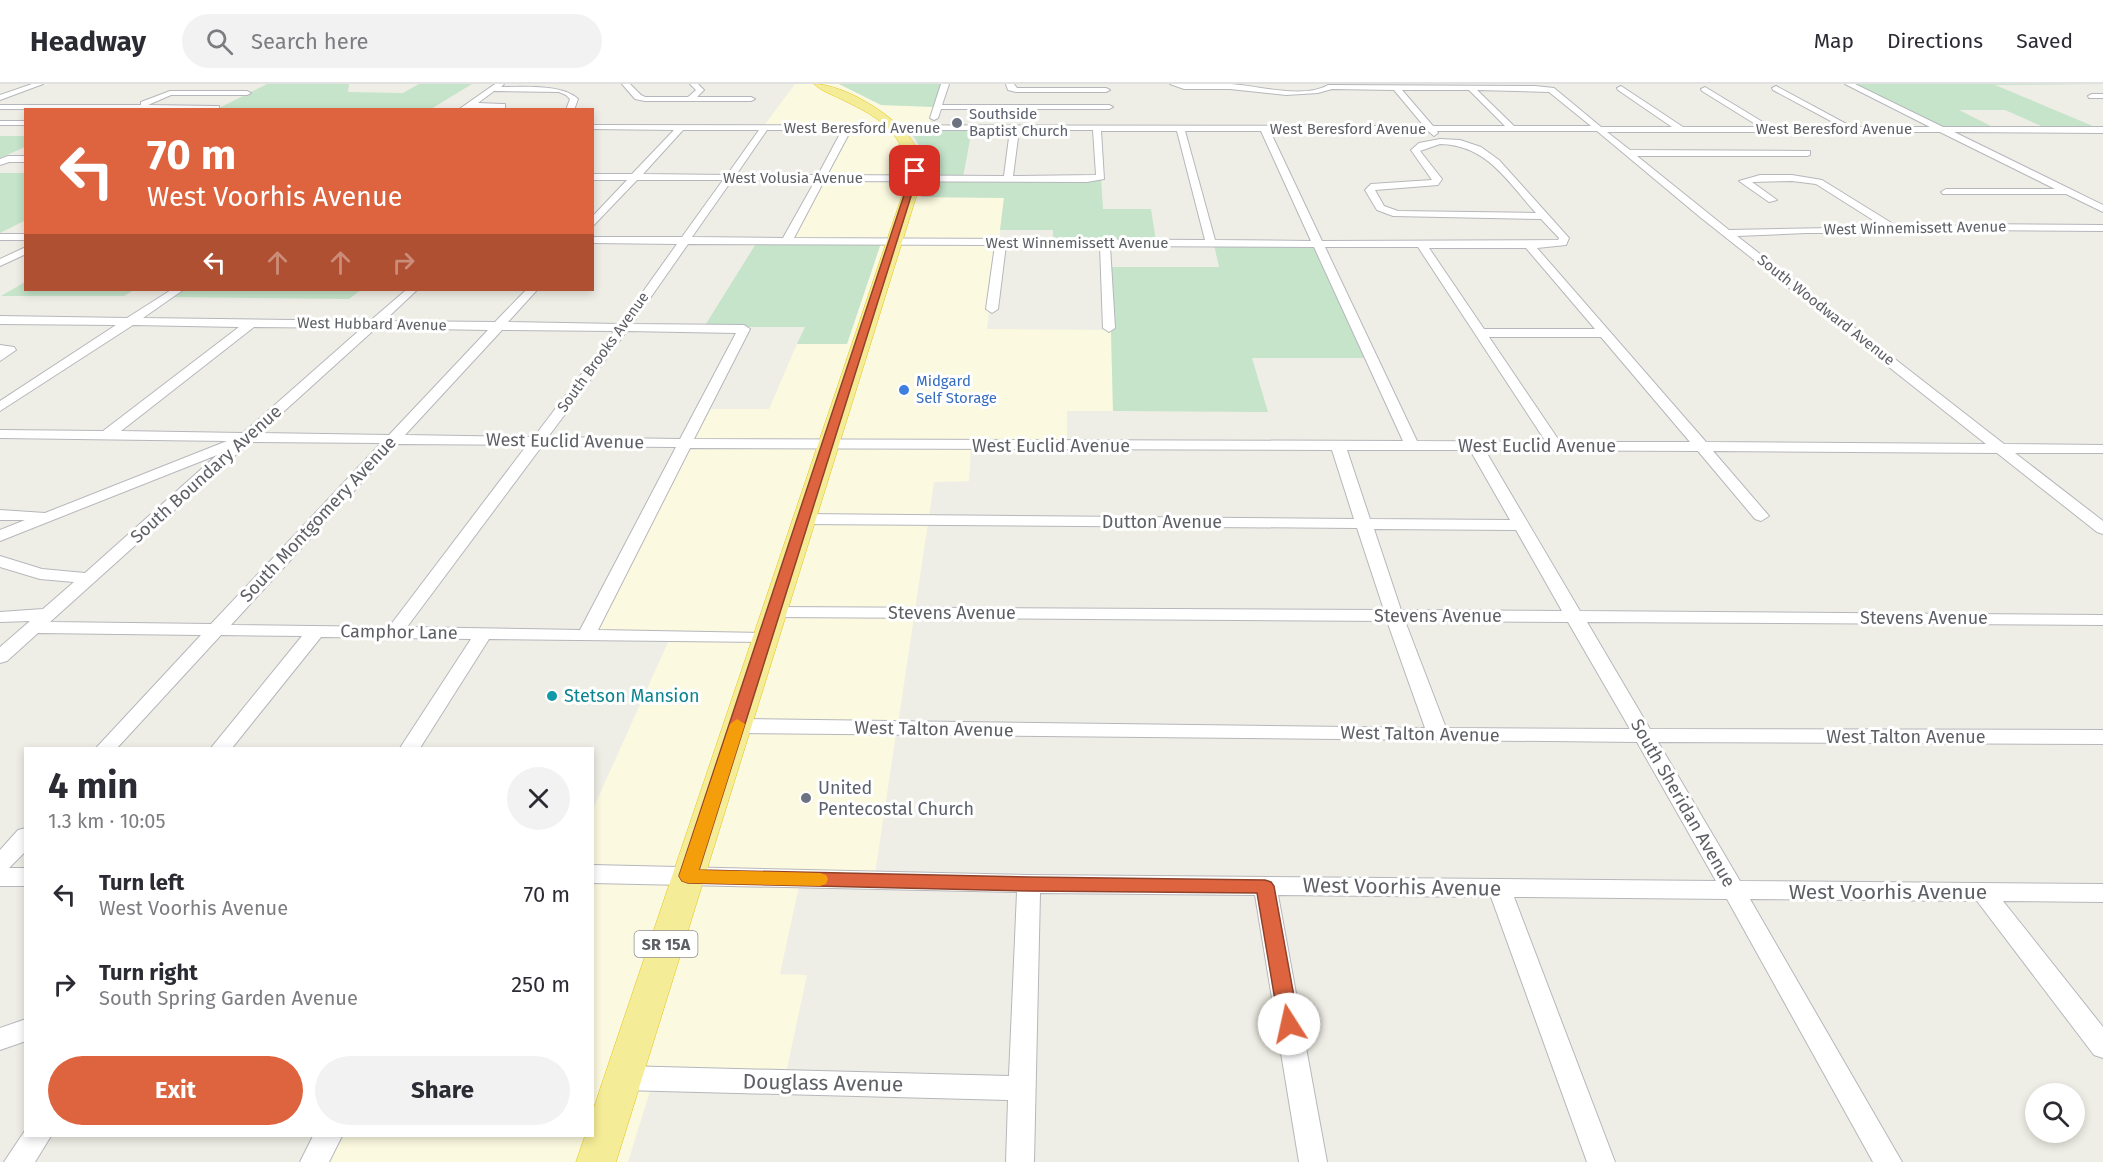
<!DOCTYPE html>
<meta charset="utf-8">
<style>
body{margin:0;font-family:"Fira Sans",sans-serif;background:#f2f2f3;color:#2b2b33;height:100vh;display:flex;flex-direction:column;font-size:22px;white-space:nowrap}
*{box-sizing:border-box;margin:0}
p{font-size:20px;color:#7c7c81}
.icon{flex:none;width:33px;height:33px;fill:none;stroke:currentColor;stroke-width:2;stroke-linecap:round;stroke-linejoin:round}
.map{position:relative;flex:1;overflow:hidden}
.panel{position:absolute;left:24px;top:663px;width:570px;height:390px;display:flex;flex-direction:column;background:#fff;border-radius:0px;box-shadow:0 3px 9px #0003}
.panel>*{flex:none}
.hud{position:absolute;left:24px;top:24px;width:570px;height:183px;border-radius:0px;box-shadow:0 3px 9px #0003;background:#dd643f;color:#fff;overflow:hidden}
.fabs{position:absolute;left:2025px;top:999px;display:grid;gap:12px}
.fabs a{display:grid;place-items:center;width:60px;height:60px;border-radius:50%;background:#fff;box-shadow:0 3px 9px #0003;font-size:30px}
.pin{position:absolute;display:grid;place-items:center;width:51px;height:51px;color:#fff;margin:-26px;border-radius:12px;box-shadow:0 3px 9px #0006}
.me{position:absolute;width:66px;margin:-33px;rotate:350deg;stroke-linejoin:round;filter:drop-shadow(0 0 4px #0008)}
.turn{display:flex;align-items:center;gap:21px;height:126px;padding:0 24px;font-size:27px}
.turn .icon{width:78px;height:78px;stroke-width:2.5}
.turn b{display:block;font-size:42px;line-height:51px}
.lanes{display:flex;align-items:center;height:57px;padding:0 24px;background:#0003;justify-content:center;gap:30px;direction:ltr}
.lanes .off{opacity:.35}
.round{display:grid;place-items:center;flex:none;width:63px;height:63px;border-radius:32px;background:#f2f2f3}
.summary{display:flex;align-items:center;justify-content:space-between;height:102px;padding:0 24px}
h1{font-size:36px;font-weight:700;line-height:45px}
.cta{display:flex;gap:12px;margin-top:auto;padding:12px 24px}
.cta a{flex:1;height:69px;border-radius:36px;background:#dd643f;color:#fff;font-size:24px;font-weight:700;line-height:69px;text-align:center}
.cta a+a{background:#f2f2f3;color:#2b2b33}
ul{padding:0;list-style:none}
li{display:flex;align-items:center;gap:18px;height:90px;padding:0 24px}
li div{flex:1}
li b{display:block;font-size:22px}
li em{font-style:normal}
header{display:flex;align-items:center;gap:36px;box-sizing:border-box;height:84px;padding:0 30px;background:#fff;border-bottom:2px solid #e1e1e2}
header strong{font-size:28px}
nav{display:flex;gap:33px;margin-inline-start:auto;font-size:21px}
.search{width:420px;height:54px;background:#f2f2f3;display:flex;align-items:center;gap:15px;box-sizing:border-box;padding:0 21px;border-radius:33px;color:#7c7c81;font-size:22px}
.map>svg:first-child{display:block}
</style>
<header>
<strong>Headway</strong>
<div class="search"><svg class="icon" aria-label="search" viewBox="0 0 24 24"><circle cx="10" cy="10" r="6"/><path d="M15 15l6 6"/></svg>Search here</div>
<nav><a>Map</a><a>Directions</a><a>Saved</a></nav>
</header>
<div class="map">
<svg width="2103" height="1078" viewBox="0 0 2103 1078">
<rect width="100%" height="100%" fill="#efeee6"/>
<g fill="#fbf9df">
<path d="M795,0H816L862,24L891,43H763Z"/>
<path d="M822,0H839L881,21L935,23L928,43H897L867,23Z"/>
<path d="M850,44H893L898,50L912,93H825Z"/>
<path d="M824,95H911L891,156H794Z"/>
<path d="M918,95H926L922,113L1004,114L999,157L898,156Z"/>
<path d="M881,159H890L823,358L691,356L708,325H769L797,260H847Z"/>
<path d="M897,159L997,160L987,245L1111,246L1113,327H1067V358H833Z"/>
<path d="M689,361L821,364L760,549L594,547Z"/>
<path d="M971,363L969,397L934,398L929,433L810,432L831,364Z"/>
<path d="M808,439L928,440L915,525L781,524Z"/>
<path d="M778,532L914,533L898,640L745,637Z"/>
<path d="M669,556L757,558L682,786L593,783V725Z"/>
<path d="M742,647L896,650L875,790L698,786Z"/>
<path d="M593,797L678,799L586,1078H324L338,1052H592Z"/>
<path d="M694,799L799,802L780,890L807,891L786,989L635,985Z"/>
<path d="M629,1003L651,1004L628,1078H605Z"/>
</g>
<g fill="#c5e4ca">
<path d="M267,0H349L348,8L403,9L419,0H472L431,25L215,26Z"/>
<path d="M839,0H943L935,23L881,21Z"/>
<path d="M1852,0H2103L1995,1L2100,45H2048L2005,26H1959L1997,45H1946Z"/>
<path d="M909,45H972L963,93H927L925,71Z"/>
<path d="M0,52H25V63L0,74Z"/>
<path d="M0,89H25L26,136L0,149Z"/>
<path d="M1101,94L1103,125H1151L1156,158L1053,157V146H1000L1004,114L921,113L926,95Z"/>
<path d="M757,158L881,159L847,260H797L805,243H704Z"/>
<path d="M1214,161H1314L1366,274H1252L1268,328L1113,327L1111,246H1113L1110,183H1219Z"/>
<path d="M25,198L26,206H134L124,212H1Z"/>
<path d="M183,206H361L349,215L171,213Z"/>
</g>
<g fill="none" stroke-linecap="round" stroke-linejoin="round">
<defs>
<g id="minor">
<path d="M32,0H43L0,16V11Z"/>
<path d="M495,0H504L501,3C523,3 563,0 578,15L574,26H566L570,15L566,11L559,8L494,7L478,19L502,20H505V24L458,26Z"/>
<path d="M622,0H630L641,11L645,13H688L696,6L690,0H698L704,6L697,13H751L755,15L751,17H645L635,15Z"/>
<path d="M941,0H949L942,21H1109L1113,23L1109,25H941L938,34L934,36L930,34Z"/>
<path d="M1006,0H1014L1017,4H1106L1110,6L1106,8H1016L1008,6Z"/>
<path d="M1170,0C1190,0 1211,0 1231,0C1259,2 1304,15 1328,1L1535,2L1554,4L1601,43H1672L1618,6L1617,4L1621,2L1683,43H1760L1702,7L1701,5L1705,3L1771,43H1842L1773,6L1772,4L1776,2L1852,43H1930L1845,0H1855L1943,43H2103V49L1954,48L2103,121V128L2066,110H1943L1941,108L1946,105H2055L1940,48H1607L1630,66L1810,67V71L1807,72H1637L1729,146L1884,143L1816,100L1792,97L1752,98L1777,116L1769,118L1739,97L1760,91H1792L1822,96L1898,143H1943L1968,140L2103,141V147L1968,146L1943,149H1806L1737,152L2004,360L2103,361V369H2015L2103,437V450L2097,448L1997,369L1713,367L1769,432L1761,437L1755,435L1698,367L1485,366L1580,527L2103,531V541L1587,538L1650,645L2103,646V660L1658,658L1740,797L2103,800V818L2003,817L2103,943V974L2094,971L1977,817L1750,815L1902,1078H1873L1727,815L1514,813L1615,1078H1587L1491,813L1278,811L1327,1078H1299L1255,811L1040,809L1034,1078H1006L1008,1016L623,1006L613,1002L610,994L613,986L623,982L1009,992L1017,808L592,799V781L1029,791L1716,797L1637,658L737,649L730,647L727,642L730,637L737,635L1425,644L1387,537L773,533L767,532L764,528L767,524L773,523L1384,526L1357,444L803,440L795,435L803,430L1354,435L1332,366L690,364L598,546L765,549L771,550L774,554L771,558L489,555L420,664H400L471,555L321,553L232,664H211L302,552L221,551L117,664H96L201,551L38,549L7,577L0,579V563L30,537L0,538V528L43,525L74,498L40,495L0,483V472L42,485L85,489L217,371L0,457V446L25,436H0V426L45,429L227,357L0,354V346L103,347L239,243L133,241L0,327V317L116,241L0,240V232L127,234L171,206H183L143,234L370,237L406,206H417L384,237L495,238L526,206H537L508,238L620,240L677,160L592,159V153H682L723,96H637L592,143V133L627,96H592V90H632L674,46L592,45V41L1424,42L1394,6L1332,5L1318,9L1286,11L1230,5H1184ZM1402,6H1469L1505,42H1433ZM1477,6L1549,8L1591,42H1514ZM683,46H759L727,91L643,90ZM767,46H842L818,91H736ZM851,46H1010L1004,92L827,91ZM1019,46H1093L1096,91L1013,92ZM1101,47H1177L1205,156L794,154L824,97L1087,98L1104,95ZM1185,47H1261L1311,157L1215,156ZM1270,47H1428L1434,52L1438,49L1437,47H1597L1700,133L1986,360L1706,358L1537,164L1566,161L1569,154L1499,76L1481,63L1460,56L1440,55L1419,59L1411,66L1432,96L1371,100L1365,106L1377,126L1393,132L1541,135L1559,154L1558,156L1322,157ZM1440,60C1487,61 1507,97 1536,129L1398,127L1384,122L1375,106L1438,101L1442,95L1420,67ZM732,96L815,97L783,154L692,153ZM688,160L995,161L986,225L992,229L998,225L1006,161L1100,162L1103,244L1109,248L1115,244L1110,162L1314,163L1403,357L694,355L750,245L744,241L632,240ZM1325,163H1418L1546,358L1417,357ZM1429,164H1526L1595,245H1484ZM254,243L362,244L243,349L121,347ZM376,244L488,246L389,351L260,349ZM502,246L614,247L534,353L405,351ZM627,247L736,249L680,355L548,353ZM1489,253H1601L1690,358H1560ZM250,358L381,359L211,540L50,538ZM397,360L527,361L389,543L231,541ZM542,362L676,363L580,546L407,543ZM1347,366H1470L1510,436L1370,435ZM1374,445L1516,446L1562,527L1401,526ZM1405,537L1568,538L1630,645L1446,644Z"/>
<path d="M170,7H247L251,9L247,11H171L148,21L216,22H219V26L0,25V21H141V18Z"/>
<path d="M2092,10H2103V14H2089L2088,12Z"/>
<rect x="0" y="37" width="26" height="4"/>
<path d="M8,72H26V78H9L0,81V75Z"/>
<rect x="0" y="150" width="26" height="6"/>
<path d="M26,163V170L0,182V175Z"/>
<path d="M0,261L14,263L16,266L0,277Z"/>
<path d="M26,744V767L9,784H26V802H0V766L18,746Z"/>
<path d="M26,935V957L0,966V944Z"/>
<path d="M26,1045V1052H51L35,1078H4Z"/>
<path d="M313,1052H342L329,1078H300Z"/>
</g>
<path id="highway" d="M814,0C844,0 896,32 913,58C920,69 921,81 922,94L616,1078H576L585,1052H592V1029L908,94C906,49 880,34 843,16C833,11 821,7 814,0Z"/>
</defs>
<use href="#minor" stroke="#b6b7bc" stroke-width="2"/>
<use href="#highway" stroke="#e4c311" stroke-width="1"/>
<use href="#minor" fill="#fff" fill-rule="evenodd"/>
<use href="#highway" fill="#f5ec97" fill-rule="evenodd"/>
</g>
<path fill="#dd643f" stroke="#904129" stroke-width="1.5" d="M915,85L919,87L699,786L1029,793L1265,796L1271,798L1274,802L1299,940L1296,946L1289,948L1282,946L1279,940L1257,809L1029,807L688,799L682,797L679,792L912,87Z"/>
<path fill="#f59e0b" d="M737,635L745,640L699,786L820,789L826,791L828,795L826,800L820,802L688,799L682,797L679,792L730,640Z"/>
<g fill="#6b7280" stroke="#fff" stroke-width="2">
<circle cx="957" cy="39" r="6"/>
<circle cx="806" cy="714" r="6"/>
</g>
<circle fill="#3f7fe0" stroke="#fff" stroke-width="2" cx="904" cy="306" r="6"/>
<circle fill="#0f9aa8" stroke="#fff" stroke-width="2" cx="552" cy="612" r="6"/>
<g text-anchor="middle" stroke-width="6" stroke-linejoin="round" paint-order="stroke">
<g font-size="15" fill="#5b616d" stroke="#fff" text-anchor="start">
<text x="969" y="35">Southside<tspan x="969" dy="17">Baptist Church</tspan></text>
</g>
<g font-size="15" fill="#5e6065" stroke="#fff">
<text x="862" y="49">West Beresford Avenue</text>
<text x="1348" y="50">West Beresford Avenue</text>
<text x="1834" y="50">West Beresford Avenue</text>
<text x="793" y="99">West Volusia Avenue</text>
<text transform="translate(1915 144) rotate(-1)" y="5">West Winnemissett Avenue</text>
<text x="1077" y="164">West Winnemissett Avenue</text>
<text transform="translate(1826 226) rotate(38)" y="5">South Woodward Avenue</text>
<text transform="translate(372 240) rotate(1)" y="5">West Hubbard Avenue</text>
<text transform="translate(603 268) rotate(-54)" y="5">South Brooks Avenue</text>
</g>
<g font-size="15" fill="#366cbe" stroke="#fff" text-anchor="start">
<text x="916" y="302">Midgard<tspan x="916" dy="17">Self Storage</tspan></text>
</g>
<rect fill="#fff" stroke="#8e9093" stroke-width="1.5" x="634.5" y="847" width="63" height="26" rx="4.5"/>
<g font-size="16" font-weight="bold" fill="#5e6065">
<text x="666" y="866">SR 15A</text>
</g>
<g font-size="18" fill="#5e6065" stroke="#fff">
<text transform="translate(565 357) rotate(1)" y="6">West Euclid Avenue</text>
<text x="1051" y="368">West Euclid Avenue</text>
<text x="1537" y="368">West Euclid Avenue</text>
<text transform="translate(206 390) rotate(-42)" y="6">South Boundary Avenue</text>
<text transform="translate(318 435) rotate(-47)" y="6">South Montgomery Avenue</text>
<text x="1162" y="444">Dutton Avenue</text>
<text x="952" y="535">Stevens Avenue</text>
<text x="1438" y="538">Stevens Avenue</text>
<text x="1924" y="540">Stevens Avenue</text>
<text transform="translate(399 548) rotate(1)" y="6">Camphor Lane</text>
<text transform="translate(934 645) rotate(1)" y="6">West Talton Avenue</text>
<text transform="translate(1420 650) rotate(1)" y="6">West Talton Avenue</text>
<text x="1906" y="659">West Talton Avenue</text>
<text transform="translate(1683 719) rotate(60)" y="6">South Sheridan Avenue</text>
</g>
<g font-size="18" fill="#0d838f" stroke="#fff" text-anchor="start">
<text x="564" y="618">Stetson Mansion</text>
</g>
<g font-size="18" fill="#5b616d" stroke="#fff" text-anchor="start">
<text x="818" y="710">United<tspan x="818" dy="21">Pentecostal Church</tspan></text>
</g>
<g font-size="21" fill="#5e6065" stroke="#fff">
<text transform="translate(1402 803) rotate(1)" y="7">West Voorhis Avenue</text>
<text x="1888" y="815">West Voorhis Avenue</text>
<text transform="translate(823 999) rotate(1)" y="7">Douglass Avenue</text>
</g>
</g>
</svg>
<div class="fabs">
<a><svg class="icon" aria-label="search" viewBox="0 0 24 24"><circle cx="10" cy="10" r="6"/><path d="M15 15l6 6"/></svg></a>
</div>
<div class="pin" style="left:915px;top:87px;background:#d93025"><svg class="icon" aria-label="arrive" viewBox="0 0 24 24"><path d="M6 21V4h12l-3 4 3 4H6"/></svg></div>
<svg class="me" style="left:1289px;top:940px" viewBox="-20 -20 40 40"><circle r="19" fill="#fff"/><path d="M0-13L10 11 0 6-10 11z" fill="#dd643f"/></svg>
<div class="hud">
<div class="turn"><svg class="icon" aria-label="left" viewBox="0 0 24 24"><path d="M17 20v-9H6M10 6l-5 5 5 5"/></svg><div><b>70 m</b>West Voorhis Avenue</div></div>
<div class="lanes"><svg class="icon" aria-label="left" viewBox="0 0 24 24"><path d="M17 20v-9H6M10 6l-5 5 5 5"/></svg><svg class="icon off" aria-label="ahead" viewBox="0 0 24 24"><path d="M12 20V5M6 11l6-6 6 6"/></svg><svg class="icon off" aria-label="ahead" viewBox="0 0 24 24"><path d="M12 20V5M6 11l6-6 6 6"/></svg><svg class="icon off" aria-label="right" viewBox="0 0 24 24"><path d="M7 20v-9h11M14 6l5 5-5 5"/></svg></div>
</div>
<section class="panel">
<div class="summary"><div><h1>4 min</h1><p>1.3 km · 10:05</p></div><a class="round"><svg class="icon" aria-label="close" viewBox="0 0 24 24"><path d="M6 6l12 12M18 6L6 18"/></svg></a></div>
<ul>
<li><svg class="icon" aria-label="left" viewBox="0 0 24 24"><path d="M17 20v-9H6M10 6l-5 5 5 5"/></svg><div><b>Turn left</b><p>West Voorhis Avenue</p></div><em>70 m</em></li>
<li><svg class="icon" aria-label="right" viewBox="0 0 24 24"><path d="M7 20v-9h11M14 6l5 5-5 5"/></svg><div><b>Turn right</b><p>South Spring Garden Avenue</p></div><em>250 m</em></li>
</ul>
<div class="cta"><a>Exit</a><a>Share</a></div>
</section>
</div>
